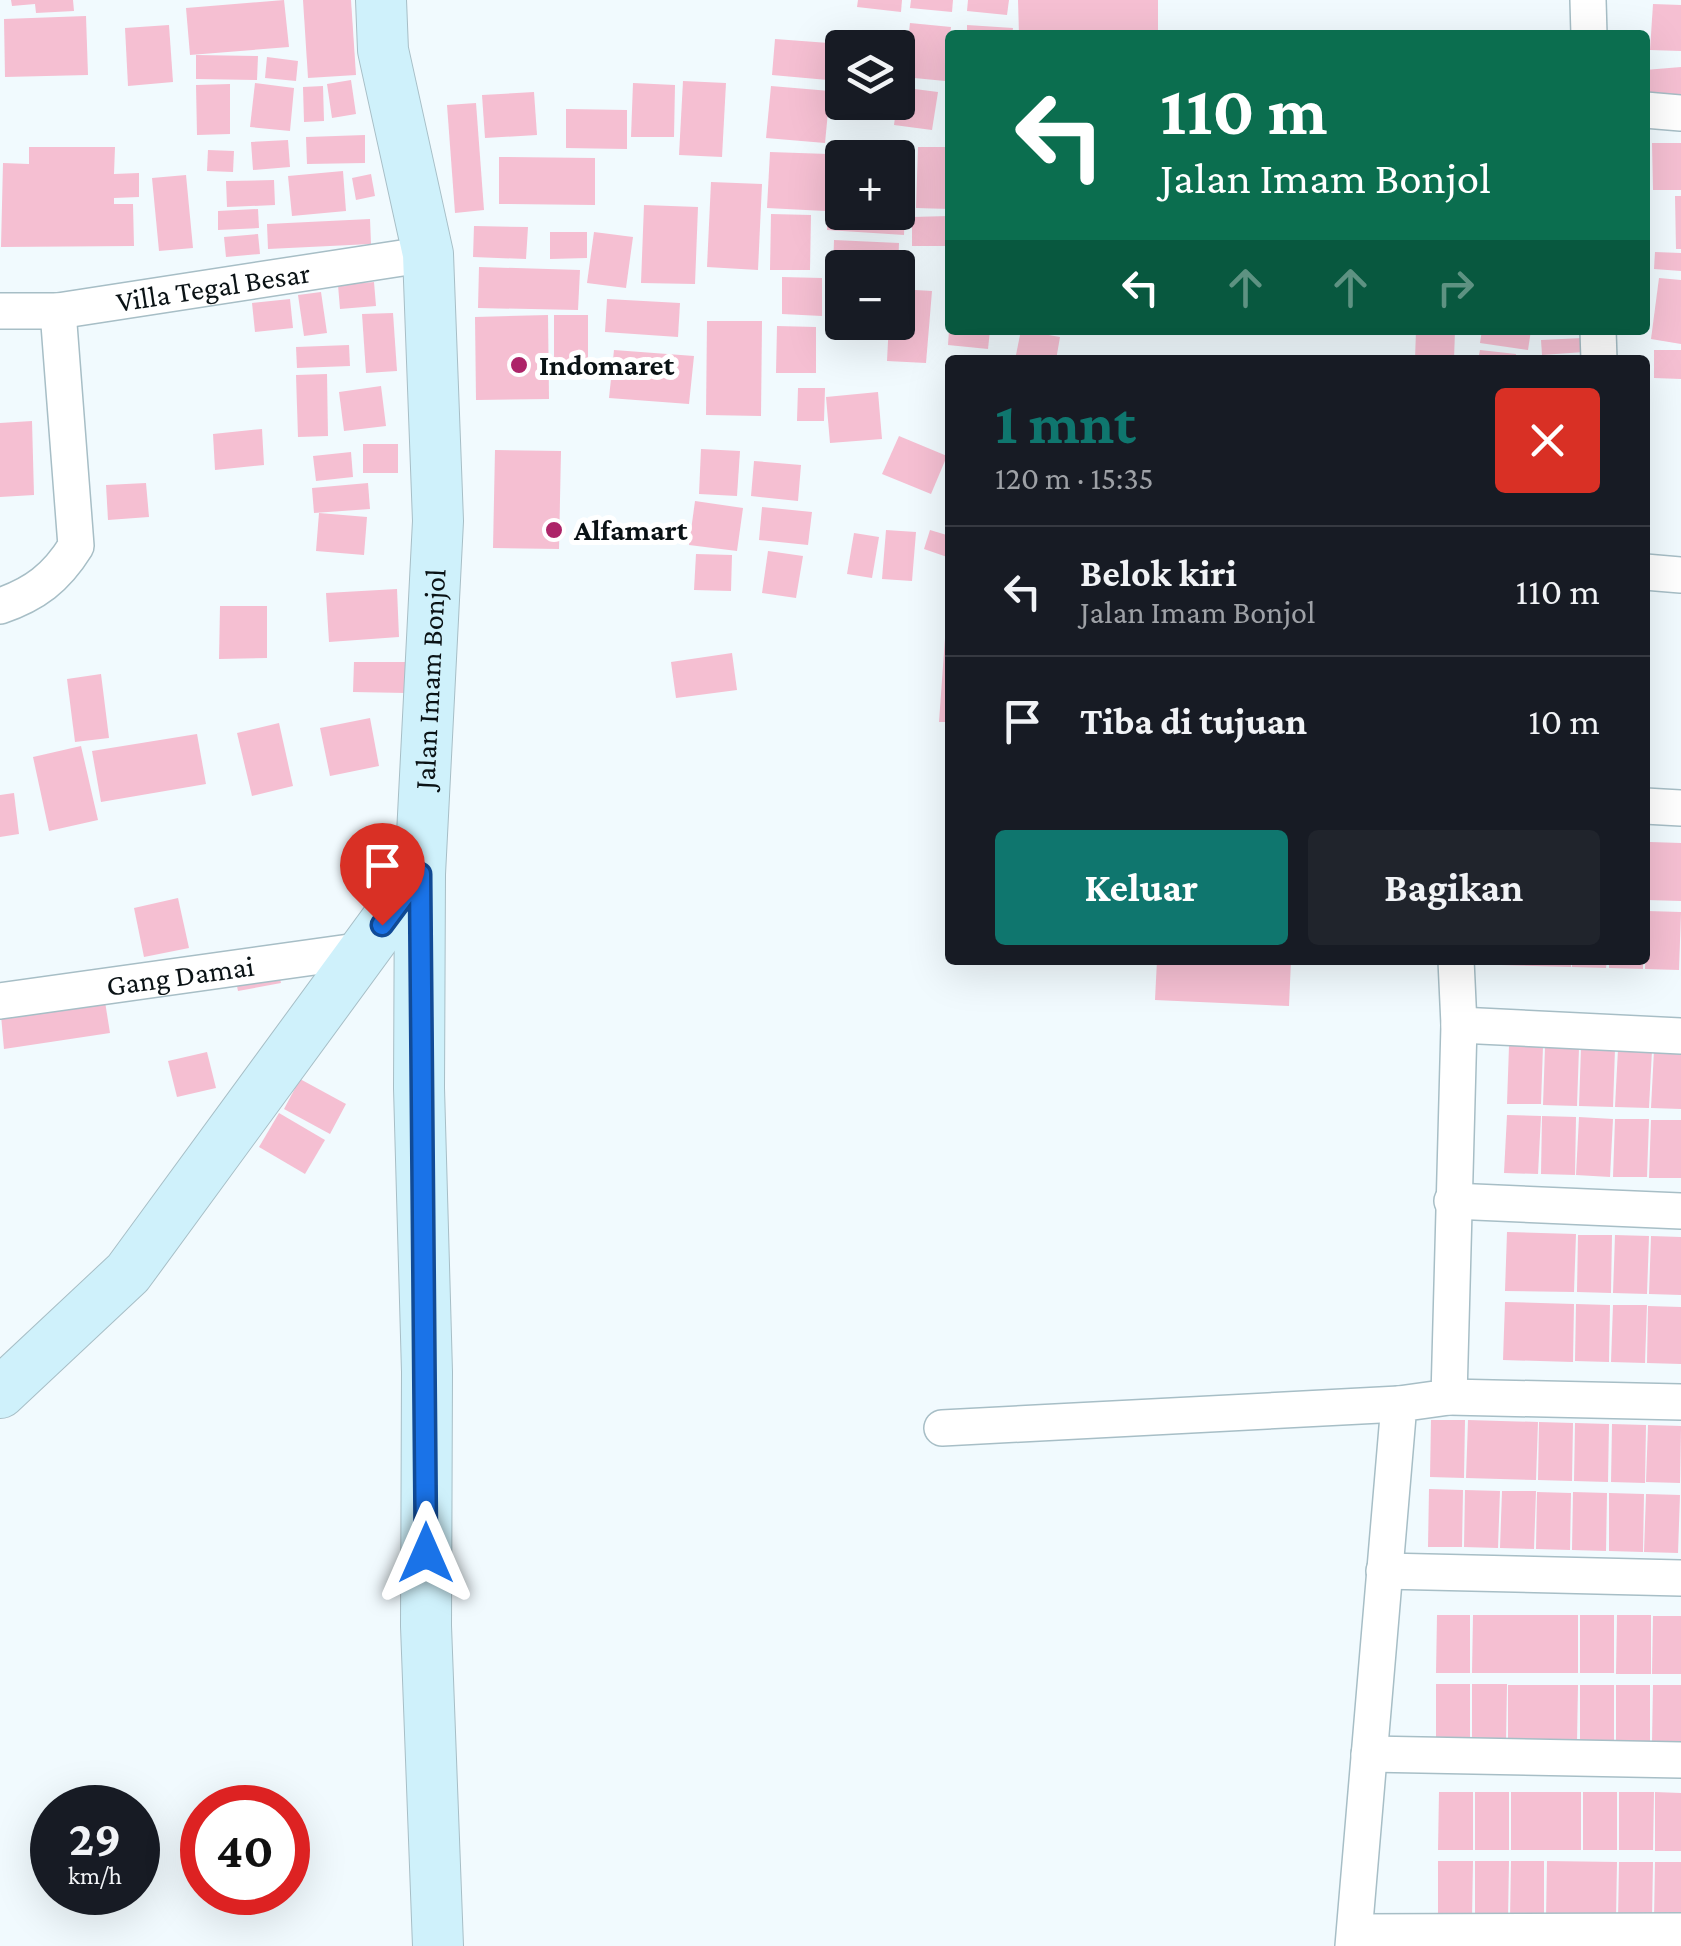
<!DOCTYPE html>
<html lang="id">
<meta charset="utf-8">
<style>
body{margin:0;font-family:"Crimson Pro",serif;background:#20242c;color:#f1f3f6;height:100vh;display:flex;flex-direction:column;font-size:38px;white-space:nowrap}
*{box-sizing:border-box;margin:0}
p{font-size:32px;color:#9ea1a6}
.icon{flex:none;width:55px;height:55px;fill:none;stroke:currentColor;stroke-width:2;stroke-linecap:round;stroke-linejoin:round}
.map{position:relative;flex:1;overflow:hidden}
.panel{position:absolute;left:945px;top:355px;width:705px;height:610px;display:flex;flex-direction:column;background:#171b24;border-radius:10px;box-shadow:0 10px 40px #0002}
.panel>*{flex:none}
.hud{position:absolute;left:945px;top:30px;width:705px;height:305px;border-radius:10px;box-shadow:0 10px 40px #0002;background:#0b6e4f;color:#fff;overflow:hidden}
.controls{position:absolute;left:825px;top:30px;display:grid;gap:20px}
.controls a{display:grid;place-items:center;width:90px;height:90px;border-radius:10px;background:#171b24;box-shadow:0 10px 40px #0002;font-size:50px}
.speed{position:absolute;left:30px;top:1785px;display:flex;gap:20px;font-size:50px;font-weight:700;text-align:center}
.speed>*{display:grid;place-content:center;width:130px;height:130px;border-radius:50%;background:#171b24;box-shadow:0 10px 40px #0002;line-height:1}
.speed small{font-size:25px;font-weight:400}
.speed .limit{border:15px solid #d22;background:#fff;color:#111}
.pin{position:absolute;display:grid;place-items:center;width:85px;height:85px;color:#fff;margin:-102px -42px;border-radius:50% 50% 50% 0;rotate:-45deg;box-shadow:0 0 10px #0007}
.pin .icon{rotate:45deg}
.me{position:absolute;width:110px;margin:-55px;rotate:0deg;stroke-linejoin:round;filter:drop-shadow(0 0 8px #0008)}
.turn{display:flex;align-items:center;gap:35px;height:210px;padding:0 50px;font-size:45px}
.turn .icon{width:130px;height:130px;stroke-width:2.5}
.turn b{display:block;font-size:70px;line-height:85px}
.lanes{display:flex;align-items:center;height:95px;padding:0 50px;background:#0003;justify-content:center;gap:50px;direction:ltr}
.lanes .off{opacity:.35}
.round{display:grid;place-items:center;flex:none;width:105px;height:105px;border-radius:10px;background:#20242c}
.summary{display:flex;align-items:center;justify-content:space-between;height:170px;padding:0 50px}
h1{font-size:60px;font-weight:700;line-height:75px;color:#0f766e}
.primary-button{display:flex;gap:20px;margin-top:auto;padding:20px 50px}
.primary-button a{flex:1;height:115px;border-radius:10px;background:#0f766e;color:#fff;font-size:40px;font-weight:700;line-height:115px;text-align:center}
.primary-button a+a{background:#20242c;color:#f1f3f6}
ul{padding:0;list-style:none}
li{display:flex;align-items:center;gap:30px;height:130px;padding:0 50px;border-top:2px solid #363941}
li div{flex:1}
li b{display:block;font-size:38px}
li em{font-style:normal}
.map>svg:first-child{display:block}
</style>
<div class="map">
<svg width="1681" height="1946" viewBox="0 0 1681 1946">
<rect width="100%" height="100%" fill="#f1fafe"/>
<g fill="#f5bfd2">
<path d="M11,0H73L74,11L36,13L35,4L12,6Z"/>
<path d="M284,0L289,47L190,55L186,8Z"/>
<path d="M303,0H351L356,75L308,78Z"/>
<path d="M858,0H902L901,12L857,7Z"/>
<path d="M911,0H953L952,12L910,8Z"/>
<path d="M968,0H1009L1007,15L967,11Z"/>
<path d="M1018,0H1158V35H1019Z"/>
<path d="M1653,4L1681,5V51L1650,50Z"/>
<path d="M86,16L88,75L5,77L4,19Z"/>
<path d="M910,23L951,27L945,81L904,77Z"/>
<path d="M169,25L173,82L128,86L125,28Z"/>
<path d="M967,25L1013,28L1012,35H967Z"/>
<path d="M775,39L842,44L839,81L772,75Z"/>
<path d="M196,55L258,56L257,80L196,79Z"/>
<path d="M267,57L298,61L296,81L265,78Z"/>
<path d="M1681,67V97L1645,99V70Z"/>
<path d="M351,80L356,114L332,118L327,84Z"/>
<path d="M683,81L726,83L722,157L679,155Z"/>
<path d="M255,83L294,88L290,131L250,127Z"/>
<path d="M633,83L675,85L674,137H631Z"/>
<path d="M230,84V134L197,135L196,85Z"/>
<path d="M323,86L324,121L304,122L303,87Z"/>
<path d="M771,86L830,91L825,143L766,138Z"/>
<path d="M899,87L938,92L932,130L894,125Z"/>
<path d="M534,92L537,135L485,138L482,95Z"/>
<path d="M476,103L484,210L455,213L447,105Z"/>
<path d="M566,109L627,110V149L566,148Z"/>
<path d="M365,135V163L307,164L306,137Z"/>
<path d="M288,140L290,167L253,170L251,142Z"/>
<path d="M1652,143H1681V190H1653Z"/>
<path d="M29,147H115L114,174L139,173V197L114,198V204H133L134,246L1,247L3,163L29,164Z"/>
<path d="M918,147H950V209L916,208Z"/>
<path d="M208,150L234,151L233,172L207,171Z"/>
<path d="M832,151L907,152V201H898V158H842V200L832,199Z"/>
<path d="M770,152L828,154L825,211L767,208Z"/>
<path d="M499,157L595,158V205L499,204Z"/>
<path d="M343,171L346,211L292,216L288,176Z"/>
<path d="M371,174L375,196L356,200L352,178Z"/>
<path d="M186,175L193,248L159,251L152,178Z"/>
<path d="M274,180L275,205L227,207L226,181Z"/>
<path d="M711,182L762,184L758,270L707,267Z"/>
<path d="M1675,196H1681V249H1676Z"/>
<path d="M828,204L842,205V212H898V208L905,209L904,235L827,230Z"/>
<path d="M644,205L698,207L695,284L641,283Z"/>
<path d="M258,209L259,228L218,230V211Z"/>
<path d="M771,214L811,215L810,270H770Z"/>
<path d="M949,216L950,246H912V217Z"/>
<path d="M370,219L371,244L268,249L267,224Z"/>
<path d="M474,226L528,227L526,259L473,257Z"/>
<path d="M550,232H587V258L550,259Z"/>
<path d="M594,232L633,237L626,288L587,283Z"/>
<path d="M258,234L260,254L226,257L224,237Z"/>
<path d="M834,240L899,243L898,268H842V273H833Z"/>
<path d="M1655,252L1681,253V271L1654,269Z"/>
<path d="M479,267L580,270L578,310L478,308Z"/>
<path d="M782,277L822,278V316L782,314Z"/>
<path d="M1659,278L1681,280V344L1651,339Z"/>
<path d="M374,282L376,306L340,309L338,285Z"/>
<path d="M898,289L932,291L926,363L887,361L889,322H898Z"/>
<path d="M321,292L327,333L304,336L298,295Z"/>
<path d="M290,299L293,328L255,332L252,303Z"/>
<path d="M607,299L680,303L678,337L605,332Z"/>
<path d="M393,313L397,371L366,373L362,314Z"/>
<path d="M548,315L549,399L476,400L475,317Z"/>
<rect x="554" y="315" width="34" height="45"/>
<path d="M707,321H762L761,416L706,415Z"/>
<path d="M777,326L816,327V373H776Z"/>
<path d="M949,330H990L988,349L948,345Z"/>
<path d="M1021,330L1060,337L1056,360H1015Z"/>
<path d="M1416,330H1455L1454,360H1415Z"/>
<path d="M1482,330H1531L1528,350L1480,343Z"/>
<path d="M1583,338L1584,352L1542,355L1541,340Z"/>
<path d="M349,345L350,366L297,368L296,347Z"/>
<path d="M614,350L694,356L689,404L609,398Z"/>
<path d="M1480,350L1516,354L1515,360H1478Z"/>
<path d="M1654,350H1681V379L1654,378Z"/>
<path d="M327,374L328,436L298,437L296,375Z"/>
<path d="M381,386L386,426L344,431L339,392Z"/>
<path d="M798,388H825L824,421H797Z"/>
<path d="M878,392L882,439L830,443L826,397Z"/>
<path d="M32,421L34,495L0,497V423Z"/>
<path d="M262,429L264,465L215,470L213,434Z"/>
<path d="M899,436L947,456L931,494L882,474Z"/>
<rect x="363" y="444" width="35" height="29"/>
<path d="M701,449L740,451L737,496L699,494Z"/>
<path d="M495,450L561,451L559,549L493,548Z"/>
<path d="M351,452L353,477L316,481L313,456Z"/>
<path d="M754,461L801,465L798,501L751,496Z"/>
<path d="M146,483L149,517L108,520L106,485Z"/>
<path d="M368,483L370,509L314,513L312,488Z"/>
<path d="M695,501L743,508L737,551L689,545Z"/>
<path d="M762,507L812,512L808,545L759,540Z"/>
<path d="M319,513L367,517L364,555L316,551Z"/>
<path d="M886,530L916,532L912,581L882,579Z"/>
<path d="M930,530L950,536V558L924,549Z"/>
<path d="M854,533L879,537L872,578L847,574Z"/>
<path d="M768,551L803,556L796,598L762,593Z"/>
<path d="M696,554L732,555L731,591L694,590Z"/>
<path d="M397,589L399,637L329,642L326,593Z"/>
<path d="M220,606H267V658L219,659Z"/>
<path d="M946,624H950V722H939Z"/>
<path d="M732,653L737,690L676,698L671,662Z"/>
<path d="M354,662H407L406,693L353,692Z"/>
<path d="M101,674L109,738L75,742L67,679Z"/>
<path d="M370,718L379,766L330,776L320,728Z"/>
<path d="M279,723L293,786L252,796L237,733Z"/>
<path d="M197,734L206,784L101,802L92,751Z"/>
<path d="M81,746L98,820L49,831L33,757Z"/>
<path d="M14,793L19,834L0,837V795Z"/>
<path d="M1650,842L1681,843V901L1647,900Z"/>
<path d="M178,898L189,948L144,957L134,908Z"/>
<path d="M1647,911L1681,912L1679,970L1645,969Z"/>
<path d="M274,953L281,983L238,991L232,962Z"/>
<path d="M1157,960H1291L1289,1006L1155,1000Z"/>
<path d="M1501,960H1571V967L1501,965Z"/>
<path d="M1572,960H1607L1606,968L1572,967Z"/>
<path d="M1609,960H1643V969L1609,968Z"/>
<path d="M103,989L110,1033L4,1049L0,1004Z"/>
<path d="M1509,1046H1543L1541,1104H1507Z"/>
<path d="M1545,1047L1579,1048L1577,1106L1543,1105Z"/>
<path d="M1581,1048L1615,1049L1613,1107L1579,1106Z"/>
<path d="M1618,1049L1652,1050L1649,1108L1615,1107Z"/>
<path d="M1654,1050L1681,1051V1109L1651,1108Z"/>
<path d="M207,1052L216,1088L177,1097L168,1061Z"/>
<path d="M300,1079L346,1104L330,1134L284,1109Z"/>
<path d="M279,1113L325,1140L305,1174L259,1147Z"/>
<path d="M1507,1115L1541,1116L1538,1174L1504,1173Z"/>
<path d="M1542,1116L1576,1117L1575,1175L1541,1174Z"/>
<path d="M1579,1117L1613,1119L1610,1177L1576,1175Z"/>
<path d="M1615,1119H1649L1647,1177H1613Z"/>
<path d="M1651,1120H1681V1178H1649Z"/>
<path d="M1507,1232L1576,1234L1574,1292L1505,1291Z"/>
<path d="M1578,1235H1612L1611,1293L1577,1292Z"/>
<path d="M1615,1235L1649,1236L1647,1294L1613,1293Z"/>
<path d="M1651,1236L1681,1237V1295L1649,1294Z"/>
<path d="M1505,1302L1574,1304L1573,1362L1503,1360Z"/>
<path d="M1576,1304L1610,1305L1609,1362L1575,1361Z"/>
<path d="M1613,1305H1647L1645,1363L1611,1362Z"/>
<path d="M1648,1306L1681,1307V1364L1647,1363Z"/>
<path d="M1431,1420H1465L1464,1478L1430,1477Z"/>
<path d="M1468,1420L1538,1422L1536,1480L1466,1478Z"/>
<path d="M1539,1422L1573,1423L1572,1481L1538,1480Z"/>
<path d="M1575,1423L1609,1424L1608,1482L1574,1481Z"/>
<path d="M1612,1424L1646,1425L1645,1483L1611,1482Z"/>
<path d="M1648,1425L1681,1426L1680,1483L1646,1482Z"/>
<path d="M1429,1489L1463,1490L1462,1547H1428Z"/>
<path d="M1465,1490L1500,1491L1498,1548L1464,1547Z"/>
<path d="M1502,1491H1536L1534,1549L1500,1548Z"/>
<path d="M1537,1492L1571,1493L1570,1550L1536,1549Z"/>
<path d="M1573,1492L1607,1493L1606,1551L1572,1550Z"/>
<path d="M1609,1493L1644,1494L1643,1552L1609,1551Z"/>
<path d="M1646,1494L1680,1495L1678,1553L1644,1552Z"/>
<path d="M1437,1615H1470V1673H1436Z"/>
<path d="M1473,1615H1578V1673H1472Z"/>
<rect x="1580" y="1615" width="34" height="58"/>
<path d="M1617,1615H1651V1674H1616Z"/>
<path d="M1653,1616H1681V1674H1652Z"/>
<rect x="1436" y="1684" width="34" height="58"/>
<path d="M1472,1684H1507L1506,1743H1472Z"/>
<path d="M1508,1685H1578L1577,1743H1508Z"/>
<rect x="1580" y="1685" width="34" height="58"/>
<rect x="1616" y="1685" width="34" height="58"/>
<path d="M1653,1685H1681V1743H1652Z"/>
<path d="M1439,1792H1473V1850H1438Z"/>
<rect x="1475" y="1792" width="34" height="58"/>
<rect x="1511" y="1792" width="70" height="58"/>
<rect x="1583" y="1792" width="34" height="58"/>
<path d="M1619,1792H1654L1653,1850H1619Z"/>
<path d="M1655,1792L1681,1793V1851H1655Z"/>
<path d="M1438,1861H1473L1472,1919H1438Z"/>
<path d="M1475,1861H1509L1508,1919H1475Z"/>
<path d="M1511,1861H1544V1919H1510Z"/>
<path d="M1547,1861L1617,1862L1616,1920L1546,1919Z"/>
<path d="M1619,1862H1653L1652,1920H1618Z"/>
<path d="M1655,1862H1681V1920H1654Z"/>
</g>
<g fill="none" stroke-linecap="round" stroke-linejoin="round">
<defs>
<g id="street">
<path d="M1588,0L1589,35"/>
<path d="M1645,110L1681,113"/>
<path id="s1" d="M0,311H58L428,254"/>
<path d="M1598,330L1599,360"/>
<path d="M1645,572L1681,575"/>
<path d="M0,606C35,594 56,578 76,546L58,311"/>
<path d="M1645,806L1681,808"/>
<path id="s2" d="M0,1001L364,950"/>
<path d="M1459,1025L1681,1036"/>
<path d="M1452,1201L1681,1211"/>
<path d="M1449,1397L1681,1402"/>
<path d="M942,1428L1399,1404"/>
<path d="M1384,1571L1681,1578"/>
<path d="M1369,1754L1681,1760"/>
<path d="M1355,1932L1681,1931"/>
<path d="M1353,1946L1399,1404L1449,1397L1459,1025L1456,960"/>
</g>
<g id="secondary">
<path d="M420,874L419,1088L427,1372L426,1626L438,1946"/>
<path id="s3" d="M0,1393L128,1273L420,874L438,521L428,254L383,50L381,0"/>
</g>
</defs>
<use href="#street" stroke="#a7bec6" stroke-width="38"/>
<use href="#secondary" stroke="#a7bec6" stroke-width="52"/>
<use href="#street" stroke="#fff" stroke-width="35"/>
<use href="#secondary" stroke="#cff1fb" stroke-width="50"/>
</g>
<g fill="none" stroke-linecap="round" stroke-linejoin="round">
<defs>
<path id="route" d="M382,925L420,874C420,1101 426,1327 426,1553"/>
</defs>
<use href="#route" stroke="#114b97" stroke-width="25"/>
<use href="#route" stroke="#1a73e8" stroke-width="18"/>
</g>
<g fill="#ad2569" stroke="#fff" stroke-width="4">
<circle cx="519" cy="365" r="10"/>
<circle cx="554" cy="530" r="10"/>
</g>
<g text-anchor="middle" stroke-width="10" stroke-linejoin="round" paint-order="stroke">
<g font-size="30" fill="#0a1215" stroke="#fff">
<text dy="10" stroke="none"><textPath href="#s1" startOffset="215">Villa Tegal Besar</textPath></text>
<text dy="10" stroke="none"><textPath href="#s3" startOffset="865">Jalan Imam Bonjol</textPath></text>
<text dy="10" stroke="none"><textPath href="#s2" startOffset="182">Gang Damai</textPath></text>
</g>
<g font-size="30" font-weight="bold" fill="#0a1215" stroke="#fff" text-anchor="start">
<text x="539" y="375">Indomaret</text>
<text x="574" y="540">Alfamart</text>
</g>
</g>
</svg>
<div class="controls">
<a><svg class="icon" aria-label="layers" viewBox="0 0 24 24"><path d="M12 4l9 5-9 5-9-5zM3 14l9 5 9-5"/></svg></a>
<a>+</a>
<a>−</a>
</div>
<div class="speed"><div>29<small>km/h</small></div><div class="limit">40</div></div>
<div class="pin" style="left:382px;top:925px;background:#d93025"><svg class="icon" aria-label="arrive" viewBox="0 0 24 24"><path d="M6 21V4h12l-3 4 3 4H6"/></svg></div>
<svg class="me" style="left:426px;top:1553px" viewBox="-20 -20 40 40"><path d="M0-17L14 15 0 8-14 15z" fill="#1a73e8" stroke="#fff" stroke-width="4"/></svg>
<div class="hud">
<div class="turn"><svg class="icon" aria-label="left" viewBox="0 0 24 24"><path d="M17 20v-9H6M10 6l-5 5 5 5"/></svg><div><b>110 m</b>Jalan Imam Bonjol</div></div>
<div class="lanes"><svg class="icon" aria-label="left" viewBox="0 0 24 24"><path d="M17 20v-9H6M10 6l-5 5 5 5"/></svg><svg class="icon off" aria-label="ahead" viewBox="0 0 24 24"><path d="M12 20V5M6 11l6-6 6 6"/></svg><svg class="icon off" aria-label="ahead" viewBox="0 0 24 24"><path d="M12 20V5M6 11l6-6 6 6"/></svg><svg class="icon off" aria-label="right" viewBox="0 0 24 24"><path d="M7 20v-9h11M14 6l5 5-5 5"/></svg></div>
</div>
<section class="panel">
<div class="summary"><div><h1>1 mnt</h1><p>120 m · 15:35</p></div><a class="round" style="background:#d93025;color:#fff"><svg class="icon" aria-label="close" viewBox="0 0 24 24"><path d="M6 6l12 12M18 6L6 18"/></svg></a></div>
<ul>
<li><svg class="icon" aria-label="left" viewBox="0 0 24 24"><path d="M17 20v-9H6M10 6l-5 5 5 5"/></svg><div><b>Belok kiri</b><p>Jalan Imam Bonjol</p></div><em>110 m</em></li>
<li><svg class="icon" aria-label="arrive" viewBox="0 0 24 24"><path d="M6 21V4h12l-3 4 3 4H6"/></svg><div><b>Tiba di tujuan</b></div><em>10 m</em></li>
</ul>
<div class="primary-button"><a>Keluar</a><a>Bagikan</a></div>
</section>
</div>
